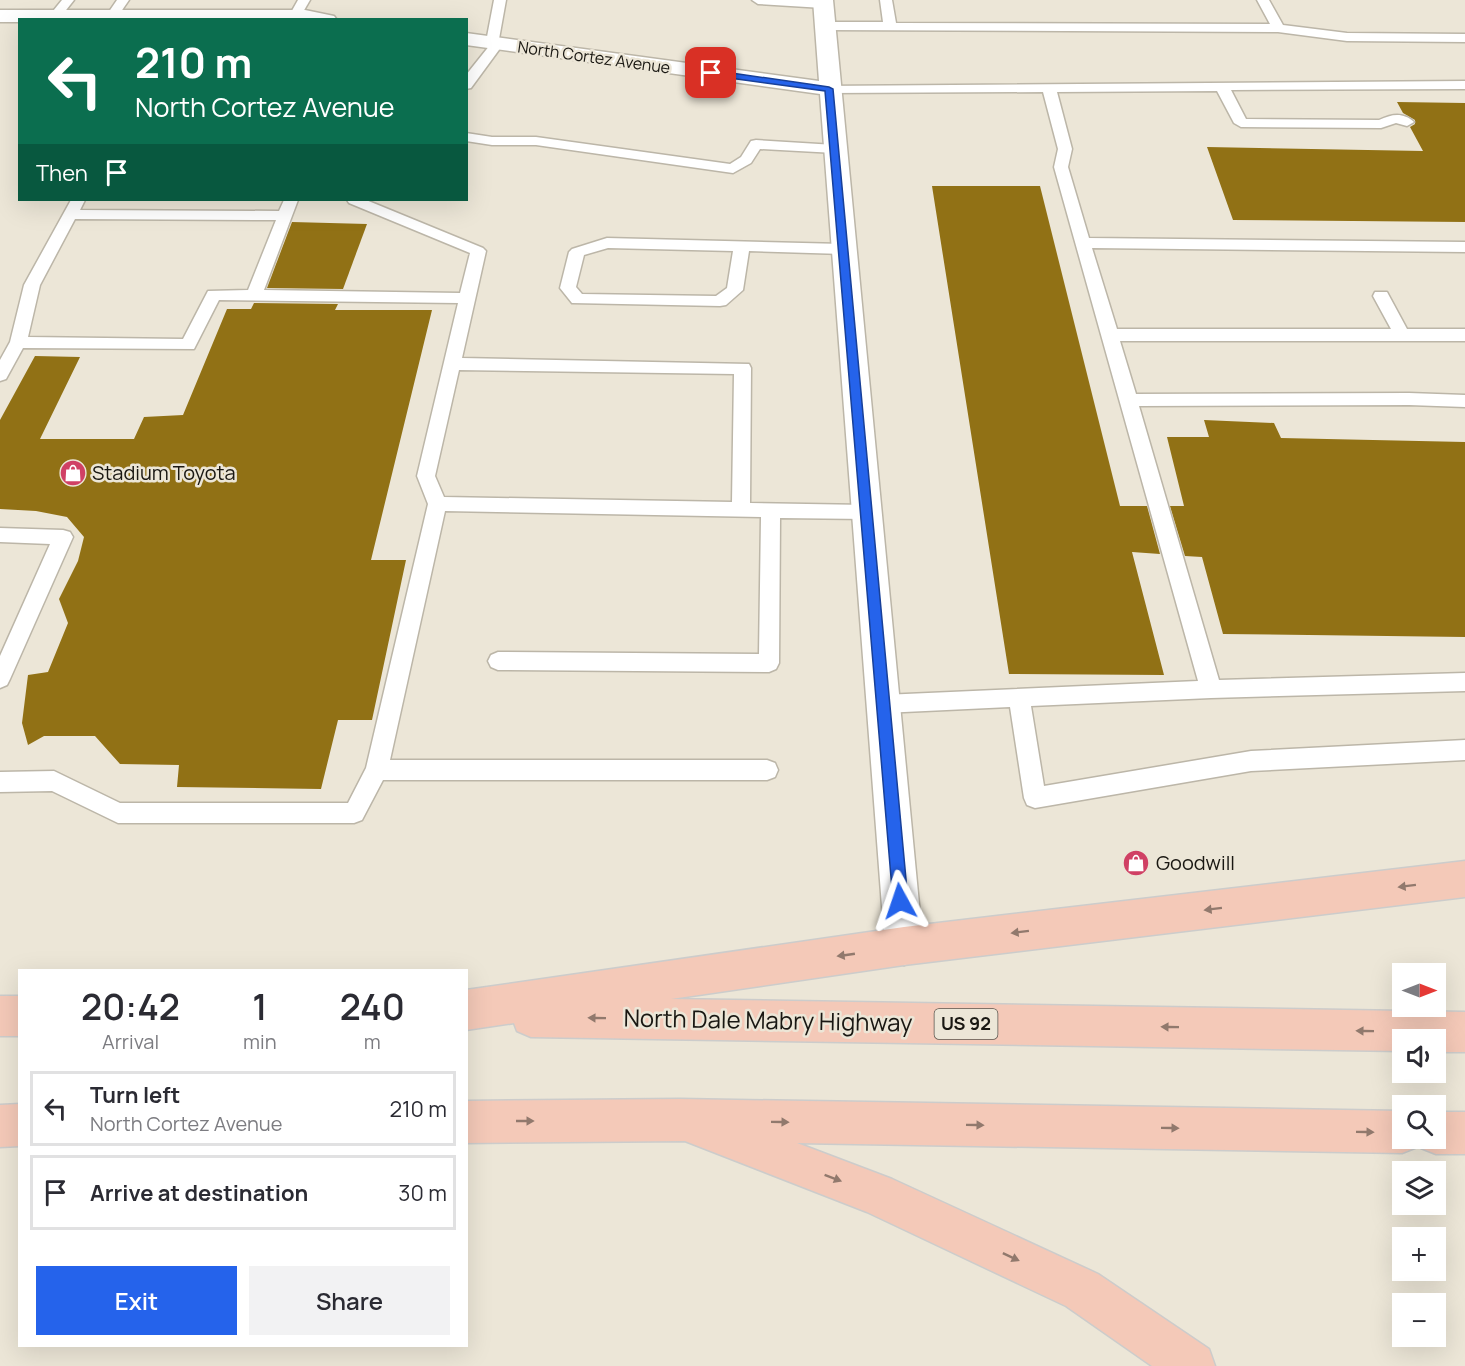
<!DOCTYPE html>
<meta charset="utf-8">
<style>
body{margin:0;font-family:Manrope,sans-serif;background:#f2f2f3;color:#2b2b33;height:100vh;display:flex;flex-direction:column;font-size:22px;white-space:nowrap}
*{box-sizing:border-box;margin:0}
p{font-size:20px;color:#7c7c81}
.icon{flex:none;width:33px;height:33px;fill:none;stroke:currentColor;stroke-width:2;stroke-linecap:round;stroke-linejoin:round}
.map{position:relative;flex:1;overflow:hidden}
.drawer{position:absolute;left:18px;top:969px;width:450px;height:378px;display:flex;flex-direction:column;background:#fff;border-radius:0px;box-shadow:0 6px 24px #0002}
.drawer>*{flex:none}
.hud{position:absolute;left:18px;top:18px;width:450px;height:183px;border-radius:0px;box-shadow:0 6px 24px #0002;background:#0b6e4f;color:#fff;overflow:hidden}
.needle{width:39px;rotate:90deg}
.buttons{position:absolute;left:1392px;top:963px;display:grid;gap:12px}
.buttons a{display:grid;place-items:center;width:54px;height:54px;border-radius:0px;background:#fff;box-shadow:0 6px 24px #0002;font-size:30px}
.pin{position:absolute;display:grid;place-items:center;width:51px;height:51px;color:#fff;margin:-26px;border-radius:12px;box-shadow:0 3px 9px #0006}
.me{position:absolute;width:66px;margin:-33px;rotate:355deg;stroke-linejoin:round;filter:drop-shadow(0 0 4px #0008)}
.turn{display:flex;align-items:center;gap:21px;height:126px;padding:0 18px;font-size:27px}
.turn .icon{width:78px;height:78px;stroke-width:2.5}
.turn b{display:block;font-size:42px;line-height:51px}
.then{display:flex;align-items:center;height:57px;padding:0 18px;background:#0003;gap:12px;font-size:22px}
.eta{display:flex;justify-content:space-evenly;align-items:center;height:102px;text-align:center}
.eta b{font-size:36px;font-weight:600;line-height:42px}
.button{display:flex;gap:12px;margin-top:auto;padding:12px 18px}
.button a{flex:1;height:69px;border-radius:0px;background:#2563eb;color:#fff;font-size:24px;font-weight:600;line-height:69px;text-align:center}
.button a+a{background:#f2f2f3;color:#2b2b33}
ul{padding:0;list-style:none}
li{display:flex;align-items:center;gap:18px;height:75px;margin:0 12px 9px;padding:0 6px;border:3px solid #e1e1e2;border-radius:0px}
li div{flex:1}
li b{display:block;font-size:22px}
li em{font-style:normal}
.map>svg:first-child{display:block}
</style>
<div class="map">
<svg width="1465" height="1366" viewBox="0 0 1465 1366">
<rect width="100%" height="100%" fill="#ece6d7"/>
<g fill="#917115">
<path d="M1397,102L1465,103V222L1233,220L1207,147L1423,151L1410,127L1415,124V120L1403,113Z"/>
<path d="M932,186H1040L1120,506H1147L1160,554L1132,552L1164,675L1009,674Z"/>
<path d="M292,222L367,224L343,289L267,288Z"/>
<path d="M254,303L338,304L335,310H432L371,560H406L372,720H338L321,789L177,787L179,765L120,764L95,736H44L28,745L22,723L28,675L48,672L68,623L59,599L78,561L84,537L67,517L36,511L0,509V420L35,356L80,357L40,439H134L144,417L183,415L227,309H251Z"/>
<path d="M1204,420L1274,423L1281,438L1465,442V637L1223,634L1202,557L1185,556L1170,506H1184L1167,437H1209Z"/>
</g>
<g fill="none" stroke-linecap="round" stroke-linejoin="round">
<defs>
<g id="service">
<path d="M62,0H74L59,19H51L49,16Z"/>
<path d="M117,0H129L116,19H108L106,16Z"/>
<path d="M298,0H310L299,19H291L289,16Z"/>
<path d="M494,0H506L499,39L504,43L471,88L466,89V75L490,45L486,42Z"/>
<path d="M752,0H818L827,1L829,4L823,8L758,4Z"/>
<path d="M880,0H892L896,23L1270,24L1257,0H1269L1283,25L1347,33L1465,34V42L1347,41L1278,32L825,30L819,26L825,22H883Z"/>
<path d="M1465,81V89L1231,90L1246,119L1379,120C1392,114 1403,112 1414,122L1407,126L1396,123L1381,128L1241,127L1234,123L1217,91L1057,92L1072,149L1068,167L1089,238L1465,242V252L1092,248L1117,329H1391L1373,296L1375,292H1387L1407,329H1465V341H1120L1136,394L1409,393L1465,395V407L1409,405L1139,406L1219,680L1465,673V691L1211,698L1031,706L1044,786L1251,751L1465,740V760L1251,771L1035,808L1027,805L1024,798L1010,707L883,713L875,710L872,704L875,698L883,695L1198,681L1054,167L1058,149L1043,92L829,93L824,92L822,89L824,86Z"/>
<path d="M466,133L492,137H536L730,164L741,157L751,141L756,140L835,145L842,149L835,153L760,149L751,163L733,173L536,145H492L466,141Z"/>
<path d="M71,200H85L80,210L279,211L284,200H298L264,290L460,293L470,253L349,203L347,200H366L483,248L486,251L462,358L749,364L751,368L750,503L867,505L874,507L876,512L874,517L867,519L780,518L779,663L776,669L769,672L498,670L491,667L488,661L491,655L498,652L759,654L761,517L445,511L390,760H767L775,763L778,770L775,777L767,780H383L362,820L354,823H118L52,791L0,792V772L54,771L120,803H348L366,768L428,504L417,476L458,303L219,300L194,349L23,348L6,379L0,381V360L10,342L24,285ZM75,219L276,220L248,290L208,291L183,339L28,337L40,285ZM459,370L734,374L732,502L444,497L435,476Z"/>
<path d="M607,238L843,244L851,249L843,254L749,251L743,290L726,305L720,306L572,303L560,288L569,252L572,249ZM608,248L733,251L727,288L716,296L582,294L576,287L584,255Z"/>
<path d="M0,528L63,530L70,532L73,537L10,679L7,685L0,688V656L50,544L0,542Z"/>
</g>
<g id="minor">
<path d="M813,0H833L923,946L918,959L904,965L890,959L885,946L820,94L466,45V33L819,81Z"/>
<path d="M0,10H305L334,16L337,20H20V22H0Z"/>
</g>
<g id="primary">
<path d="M1465,861V897L904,965L671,999L1465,1012V1052H1436V1040H1402V1051L531,1037L517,1031L514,1023L466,1030V990L904,927Z"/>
<rect x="0" y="996" width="20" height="40"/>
<path d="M680,1099L1402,1111V1138H1436V1112H1465V1154H1436L1421,1148L1419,1142L1417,1147L1402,1153L797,1143L892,1179L1098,1274L1209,1349L1215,1366H1152L1066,1306L867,1212L685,1141L466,1143V1101Z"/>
<path d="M20,1104V1146L0,1147V1105Z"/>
</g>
</defs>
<use href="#service" stroke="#bcb6a8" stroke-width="3"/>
<use href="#minor" stroke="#bcb6a8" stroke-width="3"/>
<use href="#primary" stroke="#cccccb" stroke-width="3"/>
<use href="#service" fill="#fff" fill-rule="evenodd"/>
<use href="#minor" fill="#fff" fill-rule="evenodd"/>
<use href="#primary" fill="#f4c9b8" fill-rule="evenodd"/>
</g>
<defs><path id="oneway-solid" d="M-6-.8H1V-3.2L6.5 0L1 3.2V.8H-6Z" transform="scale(1.5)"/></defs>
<g fill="#91796d">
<use href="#oneway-solid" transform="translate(1407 886) rotate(173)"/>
<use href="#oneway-solid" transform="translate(1213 909) rotate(173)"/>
<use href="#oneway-solid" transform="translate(1020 932) rotate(173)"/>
<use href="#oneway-solid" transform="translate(846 955) rotate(172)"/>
<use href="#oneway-solid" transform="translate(597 1018) rotate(-179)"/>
<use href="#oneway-solid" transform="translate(1170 1027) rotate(-179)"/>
<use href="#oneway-solid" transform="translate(1365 1031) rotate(-179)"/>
<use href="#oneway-solid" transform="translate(525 1121)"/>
<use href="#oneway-solid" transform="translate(780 1122) rotate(1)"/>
<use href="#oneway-solid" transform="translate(975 1125) rotate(1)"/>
<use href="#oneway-solid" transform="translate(1170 1128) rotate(1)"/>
<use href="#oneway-solid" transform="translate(1365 1132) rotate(1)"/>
<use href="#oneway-solid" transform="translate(833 1178) rotate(21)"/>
<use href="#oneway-solid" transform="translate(1011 1257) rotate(25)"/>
</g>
<path fill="#2563eb" stroke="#184099" stroke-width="1.5" d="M711,70L829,87L833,89L908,901L906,906L900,909L895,906L893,901L825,91L708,75V71Z"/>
<defs>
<symbol id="shop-disc" viewBox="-11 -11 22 22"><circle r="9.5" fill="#d04064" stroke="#ece6d7"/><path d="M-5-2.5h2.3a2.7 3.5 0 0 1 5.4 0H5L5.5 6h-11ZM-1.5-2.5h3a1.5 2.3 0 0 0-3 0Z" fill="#fff"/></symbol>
</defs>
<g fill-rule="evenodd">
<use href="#shop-disc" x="58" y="458" width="30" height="30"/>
<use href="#shop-disc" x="1121" y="848" width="30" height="30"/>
</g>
<g text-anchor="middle" stroke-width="5" stroke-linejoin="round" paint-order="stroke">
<g font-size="16" fill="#191712" stroke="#ece6d7">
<text transform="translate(594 57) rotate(8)" y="6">North Cortez Avenue</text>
</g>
<rect fill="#ece6d7" stroke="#58554d" stroke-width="1.5" x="934.5" y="1009" width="63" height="30" rx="4.5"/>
<g font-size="18" font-weight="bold" fill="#191712">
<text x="966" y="1030">US 92</text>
</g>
<g font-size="20" fill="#191712" stroke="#ece6d7" text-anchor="start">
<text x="92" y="480">Stadium Toyota</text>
<text x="1156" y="870">Goodwill</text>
</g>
<g font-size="24" fill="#191712" stroke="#ece6d7">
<text transform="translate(768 1021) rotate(1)" y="8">North Dale Mabry Highway</text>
</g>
</g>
</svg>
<div class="buttons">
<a><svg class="needle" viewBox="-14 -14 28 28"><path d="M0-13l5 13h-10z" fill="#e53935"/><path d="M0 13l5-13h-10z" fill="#7c7c81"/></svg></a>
<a><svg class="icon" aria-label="sound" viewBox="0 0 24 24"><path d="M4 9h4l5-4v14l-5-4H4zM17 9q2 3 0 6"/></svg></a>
<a><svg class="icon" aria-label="search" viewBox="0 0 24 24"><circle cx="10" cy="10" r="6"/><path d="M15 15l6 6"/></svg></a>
<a><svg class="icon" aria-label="layers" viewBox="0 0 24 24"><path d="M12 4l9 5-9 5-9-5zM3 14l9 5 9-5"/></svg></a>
<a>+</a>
<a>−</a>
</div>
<div class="pin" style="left:711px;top:73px;background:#d93025"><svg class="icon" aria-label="arrive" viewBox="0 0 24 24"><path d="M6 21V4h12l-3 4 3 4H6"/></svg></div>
<svg class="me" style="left:900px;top:901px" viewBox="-20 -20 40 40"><path d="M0-17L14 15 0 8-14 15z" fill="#2563eb" stroke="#fff" stroke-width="4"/></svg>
<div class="hud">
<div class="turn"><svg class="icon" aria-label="left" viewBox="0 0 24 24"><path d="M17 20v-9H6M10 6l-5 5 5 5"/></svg><div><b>210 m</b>North Cortez Avenue</div></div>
<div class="then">Then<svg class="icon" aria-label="arrive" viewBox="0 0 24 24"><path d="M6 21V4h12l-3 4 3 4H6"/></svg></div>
</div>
<section class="drawer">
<div class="eta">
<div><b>20:42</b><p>Arrival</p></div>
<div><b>1</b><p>min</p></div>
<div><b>240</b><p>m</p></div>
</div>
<ul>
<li><svg class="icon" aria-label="left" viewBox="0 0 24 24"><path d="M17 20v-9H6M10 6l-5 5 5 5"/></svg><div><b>Turn left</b><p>North Cortez Avenue</p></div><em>210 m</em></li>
<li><svg class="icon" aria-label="arrive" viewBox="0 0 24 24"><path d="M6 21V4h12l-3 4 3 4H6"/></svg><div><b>Arrive at destination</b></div><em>30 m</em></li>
</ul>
<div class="button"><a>Exit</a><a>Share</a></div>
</section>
</div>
